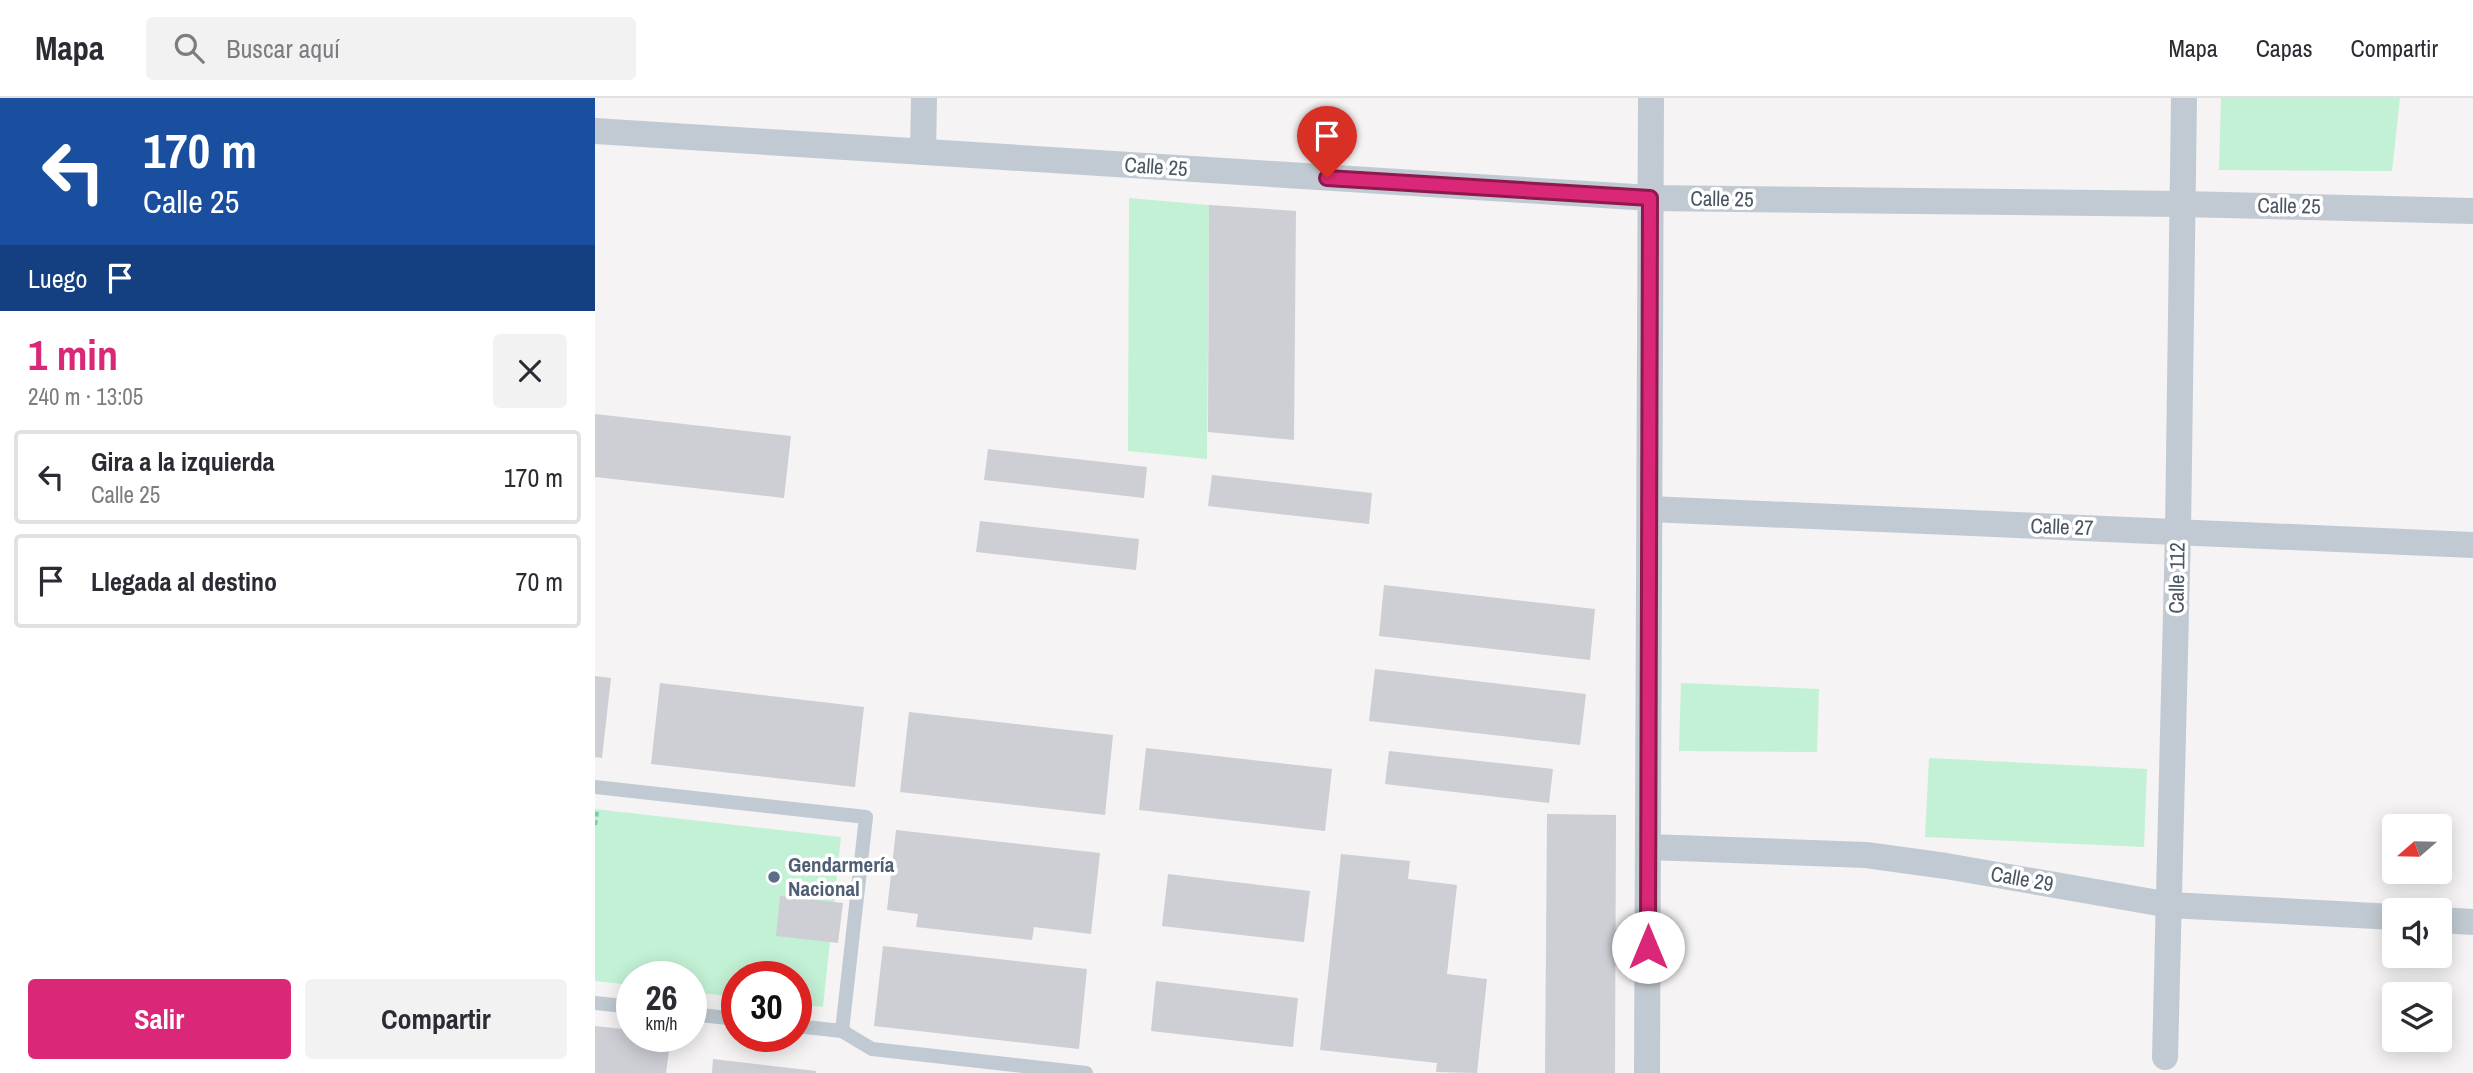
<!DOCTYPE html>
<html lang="es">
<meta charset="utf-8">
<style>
body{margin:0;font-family:"Archivo Narrow",sans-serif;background:#f2f2f3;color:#2b2b33;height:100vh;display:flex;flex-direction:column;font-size:26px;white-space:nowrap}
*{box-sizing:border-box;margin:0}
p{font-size:23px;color:#7c7c81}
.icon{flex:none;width:38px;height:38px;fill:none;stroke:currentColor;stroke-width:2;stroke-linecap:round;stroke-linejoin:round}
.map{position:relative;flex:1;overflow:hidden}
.drawer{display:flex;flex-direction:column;background:#fff;width:595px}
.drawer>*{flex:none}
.top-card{background:#1a4fa0;color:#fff;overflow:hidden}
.needle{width:46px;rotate:250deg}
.tools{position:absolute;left:1787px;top:716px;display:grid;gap:14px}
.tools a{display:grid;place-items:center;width:70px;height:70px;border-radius:7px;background:#fff;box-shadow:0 4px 18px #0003;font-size:35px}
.speed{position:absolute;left:21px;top:863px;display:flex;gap:14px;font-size:35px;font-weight:700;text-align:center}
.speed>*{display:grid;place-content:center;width:91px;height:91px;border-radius:50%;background:#fff;box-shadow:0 4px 18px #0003;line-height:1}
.speed small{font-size:18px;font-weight:400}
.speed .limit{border:10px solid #d22;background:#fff;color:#111}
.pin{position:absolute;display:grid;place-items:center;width:60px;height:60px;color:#fff;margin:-72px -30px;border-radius:50% 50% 50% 0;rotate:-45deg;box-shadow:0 0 7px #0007}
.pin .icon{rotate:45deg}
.me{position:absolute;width:77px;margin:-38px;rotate:0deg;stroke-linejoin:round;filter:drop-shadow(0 0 5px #0008)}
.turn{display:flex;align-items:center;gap:24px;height:147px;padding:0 28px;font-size:32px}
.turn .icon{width:91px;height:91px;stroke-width:2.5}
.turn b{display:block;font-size:49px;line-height:60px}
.then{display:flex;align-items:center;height:66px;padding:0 28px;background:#0003;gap:14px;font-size:26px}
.round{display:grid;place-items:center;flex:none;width:74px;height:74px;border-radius:7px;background:#f2f2f3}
.head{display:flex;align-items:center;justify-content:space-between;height:119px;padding:0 28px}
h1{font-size:42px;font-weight:800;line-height:52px;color:#db2777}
.action{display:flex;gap:14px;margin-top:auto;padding:14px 28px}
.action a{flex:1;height:80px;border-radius:7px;background:#db2777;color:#fff;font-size:28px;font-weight:800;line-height:80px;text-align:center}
.action a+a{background:#f2f2f3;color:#2b2b33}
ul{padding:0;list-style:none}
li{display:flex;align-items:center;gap:21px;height:94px;margin:0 14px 10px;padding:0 14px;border:4px solid #e1e1e2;border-radius:7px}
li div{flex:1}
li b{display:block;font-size:26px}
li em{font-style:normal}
header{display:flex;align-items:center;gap:42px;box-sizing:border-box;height:98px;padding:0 35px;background:#fff;border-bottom:2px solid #e1e1e2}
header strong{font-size:33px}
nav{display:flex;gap:38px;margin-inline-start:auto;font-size:24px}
.search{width:490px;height:63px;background:#f2f2f3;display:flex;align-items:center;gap:18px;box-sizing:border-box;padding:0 24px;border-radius:7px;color:#7c7c81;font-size:26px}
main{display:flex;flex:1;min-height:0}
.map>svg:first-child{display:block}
</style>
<header>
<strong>Mapa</strong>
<div class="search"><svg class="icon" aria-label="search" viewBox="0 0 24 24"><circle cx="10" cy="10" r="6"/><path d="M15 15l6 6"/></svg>Buscar aquí</div>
<nav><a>Mapa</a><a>Capas</a><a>Compartir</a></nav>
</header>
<main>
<section class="drawer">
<div class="top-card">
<div class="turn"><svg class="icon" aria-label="left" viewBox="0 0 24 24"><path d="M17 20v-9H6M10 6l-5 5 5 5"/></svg><div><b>170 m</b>Calle 25</div></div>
<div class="then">Luego<svg class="icon" aria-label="arrive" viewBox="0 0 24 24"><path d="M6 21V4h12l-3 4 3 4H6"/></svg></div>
</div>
<div class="head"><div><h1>1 min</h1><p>240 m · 13:05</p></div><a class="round"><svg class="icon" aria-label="close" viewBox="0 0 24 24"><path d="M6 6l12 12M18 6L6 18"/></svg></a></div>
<ul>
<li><svg class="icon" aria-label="left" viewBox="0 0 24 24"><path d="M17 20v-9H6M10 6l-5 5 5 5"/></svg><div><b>Gira a la izquierda</b><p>Calle 25</p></div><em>170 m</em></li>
<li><svg class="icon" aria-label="arrive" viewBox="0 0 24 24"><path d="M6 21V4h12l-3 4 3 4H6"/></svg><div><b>Llegada al destino</b></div><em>70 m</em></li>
</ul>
<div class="action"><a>Salir</a><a>Compartir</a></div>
</section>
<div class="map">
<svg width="1878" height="975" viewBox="0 0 1878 975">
<rect width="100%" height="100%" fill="#f5f3f3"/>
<g fill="#c3f1d5">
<path d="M1626,0H1805L1797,73L1624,72Z"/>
<path d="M534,100L614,107L612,361L533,353Z"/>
<path d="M1086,585L1224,591L1222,654L1084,653Z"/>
<path d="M1334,660L1552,671L1549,749L1330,739Z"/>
<path d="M0,711L246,739L228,909L201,906V878H142V899L96,894V878H37V887L0,883Z"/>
</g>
<g fill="#cdcfd5">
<path d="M614,107L701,113L699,342L613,334Z"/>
<path d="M0,316L196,338L189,400L0,379Z"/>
<path d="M393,351L552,369L549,400L389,382Z"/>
<path d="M617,377L777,395L774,426L613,408Z"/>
<path d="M385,423L544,441L541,472L381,454Z"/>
<path d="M789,487L1000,511L995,562L784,538Z"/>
<path d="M780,571L991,596L985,647L774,623Z"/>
<path d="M0,578L16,580L7,660L0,659Z"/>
<path d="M65,585L269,609L260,689L56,666Z"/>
<path d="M314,614L518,637L510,717L305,694Z"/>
<path d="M551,650L737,671L730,733L544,712Z"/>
<path d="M794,653L958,671L954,705L790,686Z"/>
<path d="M952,716L1021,717L1020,975H950Z"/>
<path d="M301,732L505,755L496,836L439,829L437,842L321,829L323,816L292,812Z"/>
<path d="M746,756L815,763L813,781L862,787L852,876L892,881L882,975L841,974L842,965L725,952Z"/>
<path d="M573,776L715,793L709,844L567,828Z"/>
<path d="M185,798L248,805L243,845L181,838Z"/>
<path d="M288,848L492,871L484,951L279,928Z"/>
<path d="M561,883L703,900L698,949L556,933Z"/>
<path d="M0,928L37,932V938H76L71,975H0Z"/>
<path d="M118,961L221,973V975H117Z"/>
</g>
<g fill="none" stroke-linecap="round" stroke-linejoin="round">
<path stroke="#7ad0a6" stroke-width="4.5" stroke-dasharray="5 3.5" stroke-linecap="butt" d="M0,727L2,712"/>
<g stroke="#c1cad2" stroke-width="14">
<path d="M0,689L271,719L247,933"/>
<path d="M0,905L37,909"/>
<path d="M96,916L142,921"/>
<path d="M201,928L247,933L277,951L491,975"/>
</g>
<g stroke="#c1cad2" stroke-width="26">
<path d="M0,33L1055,100L1587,106L1878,113"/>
<path d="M328,54L329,0"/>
<path d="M1055,411L1878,447"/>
<path d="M1054,749L1271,757L1351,768L1575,807L1799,819"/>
<path d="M1844,822L1878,824"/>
<path d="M1570,959L1583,434L1589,0"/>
<path d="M1052,975L1056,0"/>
</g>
</g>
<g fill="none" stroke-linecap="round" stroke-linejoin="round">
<defs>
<path id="route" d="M732,80L1055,100L1053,849"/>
</defs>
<use href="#route" stroke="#8e194d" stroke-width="18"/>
<use href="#route" stroke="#db2777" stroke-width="12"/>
</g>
<circle fill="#5c6f8a" stroke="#fff" stroke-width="2.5" cx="179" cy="779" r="7"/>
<g text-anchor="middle" stroke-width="7" stroke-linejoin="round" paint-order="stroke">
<g font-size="21" fill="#4a5661" stroke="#fff">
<text transform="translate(561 69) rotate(4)" y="7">Calle 25</text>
<text transform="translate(1127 101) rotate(1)" y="7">Calle 25</text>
<text transform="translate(1694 108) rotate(1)" y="7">Calle 25</text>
<text transform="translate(1467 429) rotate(2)" y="7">Calle 27</text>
<text transform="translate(1582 480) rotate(-89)" y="7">Calle 112</text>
<text transform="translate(1427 781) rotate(10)" y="7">Calle 29</text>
</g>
<g font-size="21" font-weight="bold" fill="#4e5e75" stroke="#fff" text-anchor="start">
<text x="193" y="774">Gendarmería<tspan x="193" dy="24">Nacional</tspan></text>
</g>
</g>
</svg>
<div class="tools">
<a><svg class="needle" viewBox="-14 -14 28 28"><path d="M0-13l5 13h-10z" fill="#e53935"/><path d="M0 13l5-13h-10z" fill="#7c7c81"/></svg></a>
<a><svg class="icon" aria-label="sound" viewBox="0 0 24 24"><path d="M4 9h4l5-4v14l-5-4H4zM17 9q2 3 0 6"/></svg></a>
<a><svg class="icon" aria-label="layers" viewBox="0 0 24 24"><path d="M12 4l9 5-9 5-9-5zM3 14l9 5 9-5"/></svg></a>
</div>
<div class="speed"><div>26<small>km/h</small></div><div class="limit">30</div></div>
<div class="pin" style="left:732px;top:80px;background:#d93025"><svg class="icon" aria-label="arrive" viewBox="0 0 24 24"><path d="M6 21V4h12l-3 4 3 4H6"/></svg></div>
<svg class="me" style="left:1053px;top:849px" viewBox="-20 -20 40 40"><circle r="19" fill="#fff"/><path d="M0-13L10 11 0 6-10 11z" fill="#db2777"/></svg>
</div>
</main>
